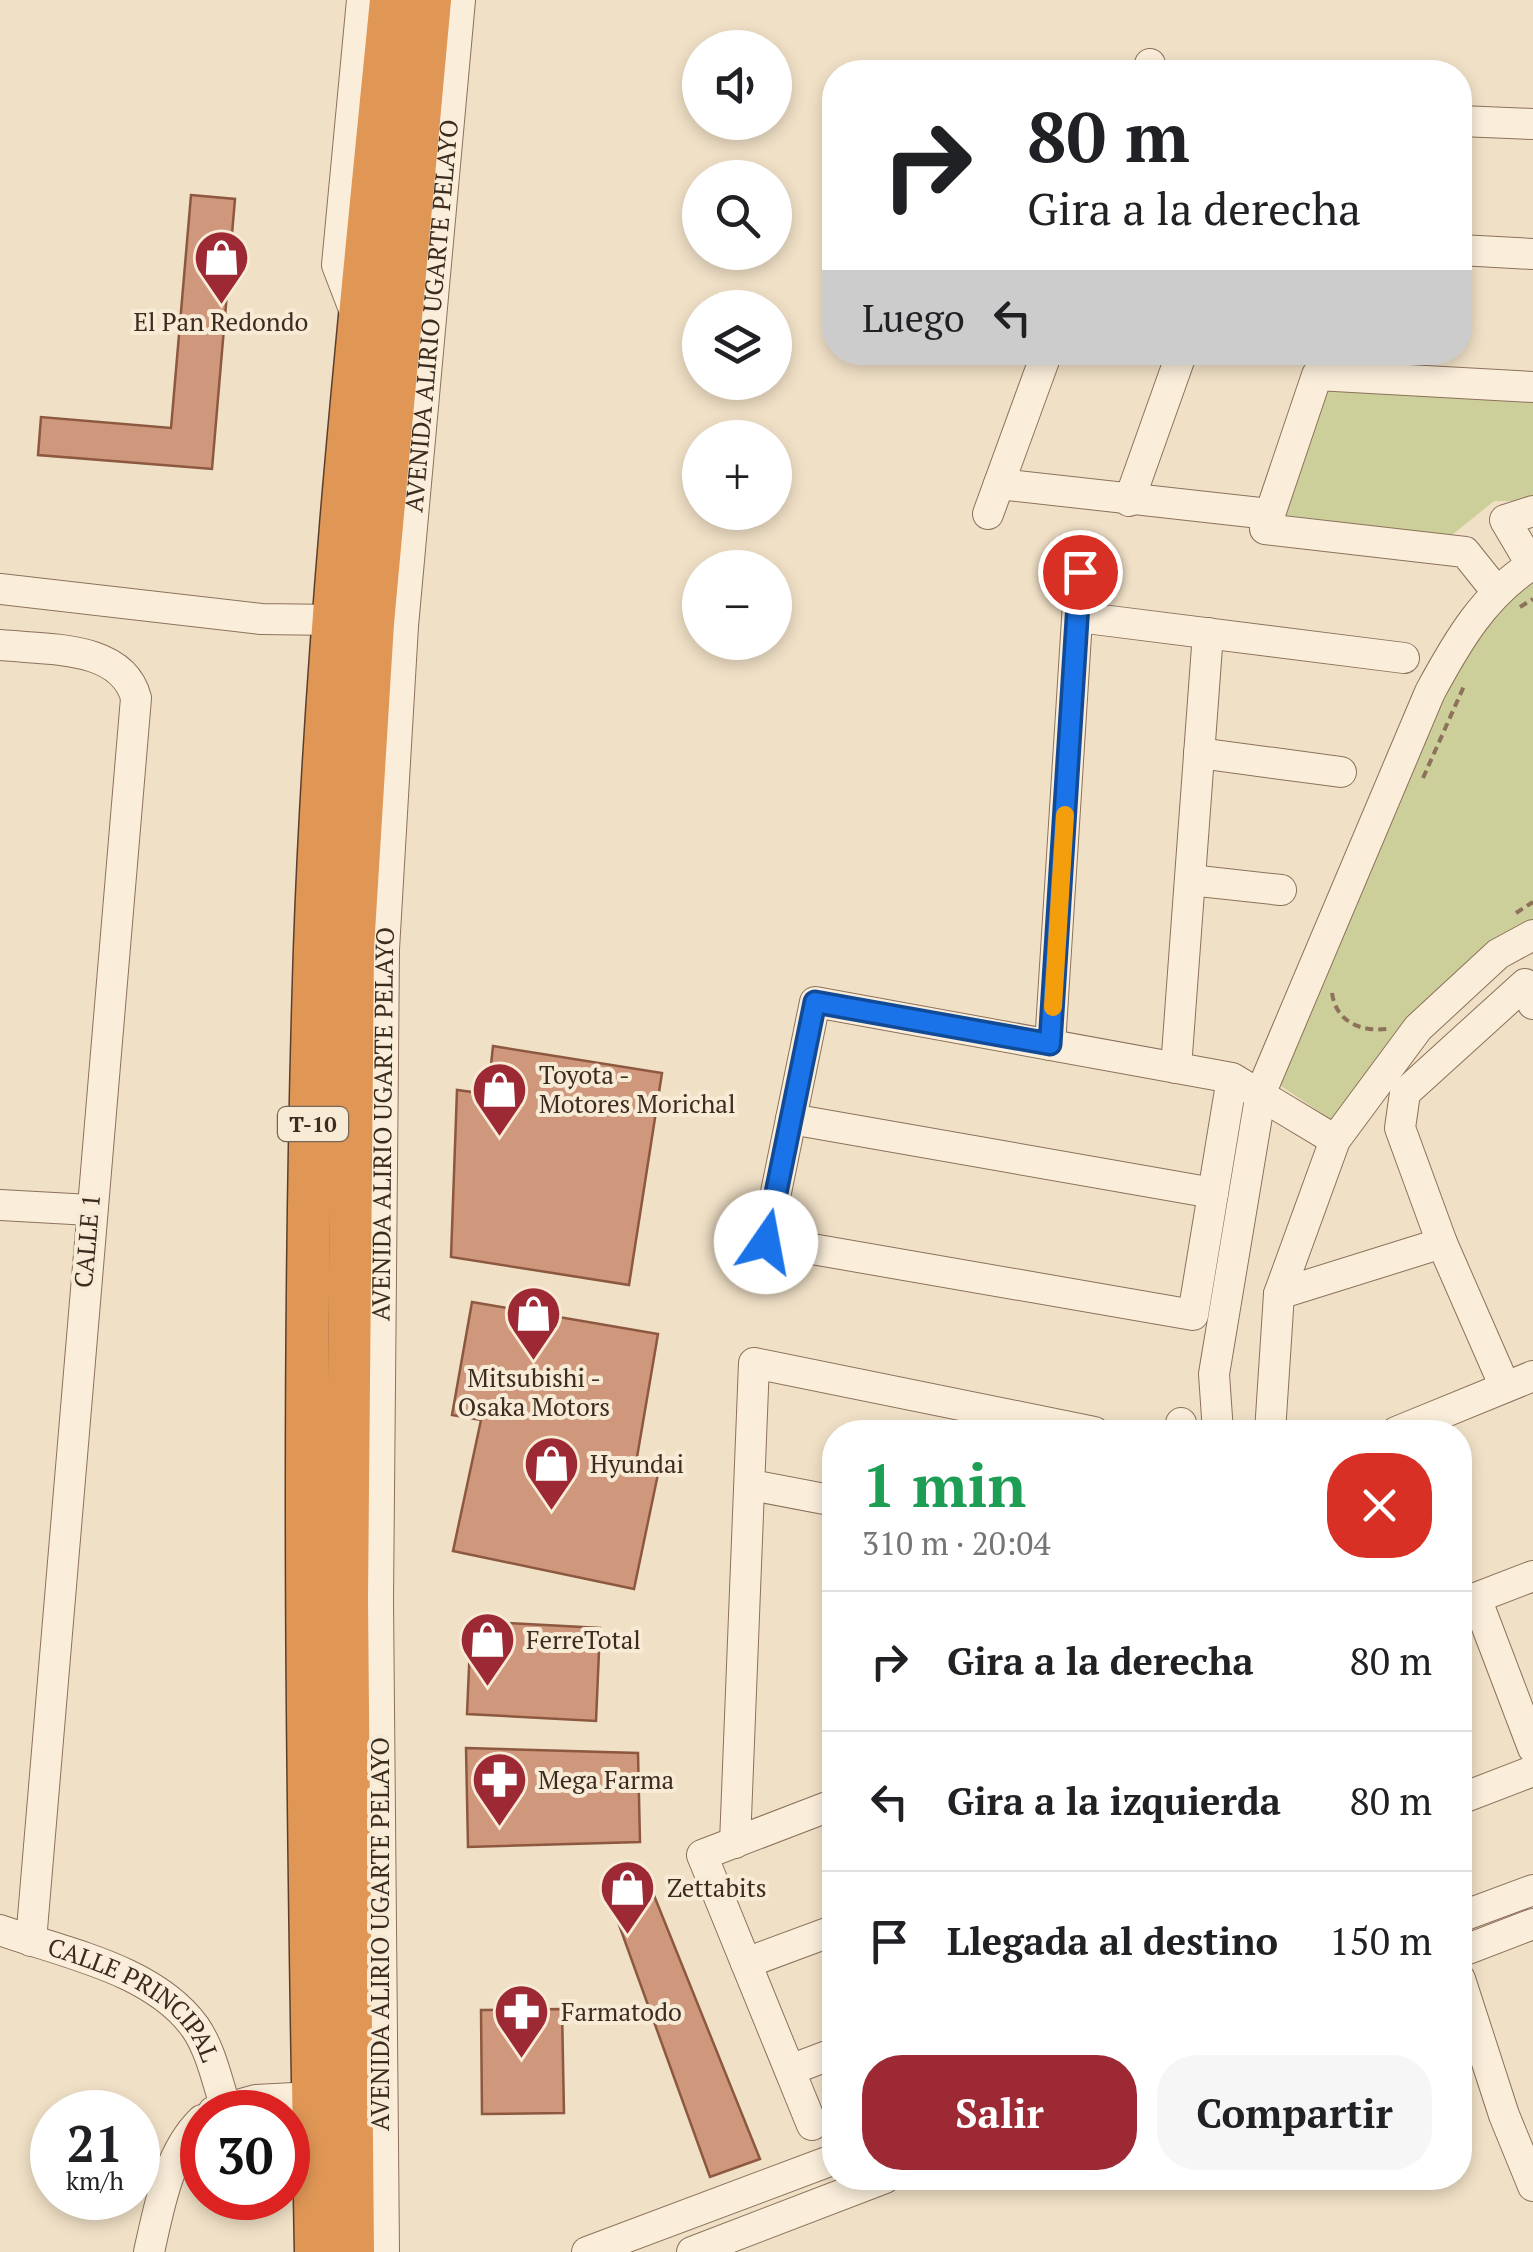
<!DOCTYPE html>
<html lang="es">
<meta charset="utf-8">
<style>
body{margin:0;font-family:"PT Serif",serif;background:#f6f6f6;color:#202124;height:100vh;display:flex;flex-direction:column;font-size:38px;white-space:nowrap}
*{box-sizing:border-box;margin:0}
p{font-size:32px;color:#757577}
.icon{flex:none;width:55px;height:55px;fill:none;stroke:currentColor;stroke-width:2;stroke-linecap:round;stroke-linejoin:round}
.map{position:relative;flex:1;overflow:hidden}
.drawer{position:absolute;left:822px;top:1420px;width:650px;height:770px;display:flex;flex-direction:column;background:#fff;border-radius:40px;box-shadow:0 5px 15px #0003}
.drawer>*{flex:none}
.guide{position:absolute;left:822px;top:60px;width:650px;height:305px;border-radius:40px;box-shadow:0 5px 15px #0003;background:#fff;color:#202124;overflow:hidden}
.tools{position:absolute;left:682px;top:30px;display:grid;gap:20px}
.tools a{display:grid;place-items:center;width:110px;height:110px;border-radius:50%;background:#fff;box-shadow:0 5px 15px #0003;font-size:50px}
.speed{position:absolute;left:30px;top:2090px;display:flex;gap:20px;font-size:50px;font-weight:700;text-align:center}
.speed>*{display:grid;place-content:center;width:130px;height:130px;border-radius:50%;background:#fff;box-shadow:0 5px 15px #0003;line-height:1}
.speed small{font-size:25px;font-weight:400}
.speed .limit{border:15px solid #d22;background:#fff;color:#111}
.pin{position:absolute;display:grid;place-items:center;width:85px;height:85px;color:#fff;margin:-42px;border:5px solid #fff;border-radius:50%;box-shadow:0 2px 10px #0007}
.me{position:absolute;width:110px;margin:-55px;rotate:12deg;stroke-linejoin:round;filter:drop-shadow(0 0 8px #0008)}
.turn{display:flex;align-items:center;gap:35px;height:210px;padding:0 40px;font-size:45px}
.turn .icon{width:130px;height:130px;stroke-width:2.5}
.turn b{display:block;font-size:70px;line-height:85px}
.then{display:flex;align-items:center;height:95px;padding:0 40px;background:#0003;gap:20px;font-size:38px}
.round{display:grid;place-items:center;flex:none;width:105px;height:105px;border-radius:40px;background:#f6f6f6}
.headline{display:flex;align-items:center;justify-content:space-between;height:170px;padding:0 40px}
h1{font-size:60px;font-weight:800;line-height:75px;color:#1e9e55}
.button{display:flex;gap:20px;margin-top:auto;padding:20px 40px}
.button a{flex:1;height:115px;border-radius:40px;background:#9d2934;color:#fff;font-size:40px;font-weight:800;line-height:115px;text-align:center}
.button a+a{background:#f6f6f6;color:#202124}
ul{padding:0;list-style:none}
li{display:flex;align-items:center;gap:30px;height:140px;padding:0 40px;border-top:2px solid #e0e0e0}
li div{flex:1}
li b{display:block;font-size:38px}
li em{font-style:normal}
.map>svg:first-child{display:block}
</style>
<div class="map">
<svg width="1533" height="2252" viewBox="0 0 1533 2252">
<rect width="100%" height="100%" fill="#f0e0c6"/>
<g fill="#cdcf9a">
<path d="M1323,387L1533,401V501H1494L1452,535L1282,517Z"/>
<path d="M1533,580V922L1336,1123L1278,1084L1469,641L1503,601Z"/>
</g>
<g fill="#cf977b" stroke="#8c5840" stroke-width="2.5">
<path d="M191,195L235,199L212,469L38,455L41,417L171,428Z"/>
<path d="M493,1046L662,1073L629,1285L451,1257L457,1090L488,1094Z"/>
<path d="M472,1302L658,1334L635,1469L658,1474L634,1589L453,1551L481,1420L452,1415Z"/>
<path d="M471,1621L600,1628L596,1721L467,1714Z"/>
<path d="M466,1748L638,1753L640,1842L468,1847Z"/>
<path d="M643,1868L760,2159L710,2177L605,1886Z"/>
<path d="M562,2009L564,2113L482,2114L481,2010Z"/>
</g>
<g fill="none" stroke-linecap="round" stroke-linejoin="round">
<defs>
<g id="minor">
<path d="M1147,72L1150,64"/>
<path d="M1460,121L1533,124"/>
<path d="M1460,250L1533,254"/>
<path d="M357,317L337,265L362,0"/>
<path d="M999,484L1269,514"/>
<path d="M1129,501L1182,352"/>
<path d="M988,514L1047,352"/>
<path d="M1531,564L1505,520L1533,511"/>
<path d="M0,589L261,619L335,620"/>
<path d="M1497,592L1465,552L1265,529L1317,375L1533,387"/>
<path d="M1078,617L1404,658"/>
<path d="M0,645C45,650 122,644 136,698L31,1941"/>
<path d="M1199,753L1341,772"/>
<path d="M1190,880L1281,890"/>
<path d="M1050,1045L1080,572"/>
<path d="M1176,1068L1208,633"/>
<path d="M1232,1078L1193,1315L766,1241L815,1002L1232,1078L1335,1140"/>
<path d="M791,1119L1213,1193"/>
<path d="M0,1205L90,1210"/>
<path d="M1279,1294L1442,1243"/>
<path d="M1505,1387L1442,1243L1400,1128L1405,1093L1525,984L1533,1004"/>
<path d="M1181,1423V1432"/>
<path d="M1218,1432L1214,1374L1261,1092L1430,692C1457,642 1484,595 1533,564"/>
<path d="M1270,1432L1279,1294L1335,1140L1418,1028L1498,954L1533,935"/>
<path d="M1396,1432L1533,1376"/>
<path d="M751,1485L835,1501"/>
<path d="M1476,1598L1533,1748"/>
<path d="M1460,1604L1533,1576"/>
<path d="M1460,1799L1533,1771"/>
<path d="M735,1843L754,1363L1094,1432"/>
<path d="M1460,1917L1533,1890"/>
<path id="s1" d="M0,1930C64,1953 153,1969 195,2027C211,2050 217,2081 226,2108"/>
<path d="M1460,1952L1533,1924"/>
<path d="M746,1963L835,1930"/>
<path d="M1460,1979L1504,2115L1533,2186"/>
<path d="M790,2070L835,2053"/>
<path d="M213,2112L256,2100L313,2097"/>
<path d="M812,2125L702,1855L835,1804"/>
<path d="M149,2252C159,2208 168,2153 202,2120"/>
<path id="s2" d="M384,2252L378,1600L384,949L403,626L460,0"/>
<path d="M587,2252L835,2159"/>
<path d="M692,2252L885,2178"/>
</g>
<g id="highway">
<path d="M316,2252C308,1818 301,1383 315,949C326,632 360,315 391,0"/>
<path d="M353,2252L347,1599L353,948L373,623L430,0"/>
</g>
</defs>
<use href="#minor" stroke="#8c715b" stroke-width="32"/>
<use href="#highway" stroke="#5a3f2f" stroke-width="45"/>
<g stroke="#8c715b" stroke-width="4" stroke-dasharray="8 5" stroke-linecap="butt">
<path d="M1520,607L1533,599"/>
<path d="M1423,778L1464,686"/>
<path d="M1516,913L1533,902"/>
<path d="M1332,993C1336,1022 1361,1032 1387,1029"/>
</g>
<use href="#minor" stroke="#faeeda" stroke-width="30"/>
<use href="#highway" stroke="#e09756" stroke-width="42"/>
</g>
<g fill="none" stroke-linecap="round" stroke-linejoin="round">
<defs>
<path id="route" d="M766,1242L815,1002L1050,1044L1080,572"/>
</defs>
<use href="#route" stroke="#114b97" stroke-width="25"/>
<use href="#route" stroke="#1a73e8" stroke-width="18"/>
<path stroke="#f59e0b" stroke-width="18" d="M1053,1007L1065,815"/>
</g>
<defs>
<symbol id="shop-pin" viewBox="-11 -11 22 30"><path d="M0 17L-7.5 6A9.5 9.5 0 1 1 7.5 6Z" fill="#9d2934" stroke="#f7ebd6"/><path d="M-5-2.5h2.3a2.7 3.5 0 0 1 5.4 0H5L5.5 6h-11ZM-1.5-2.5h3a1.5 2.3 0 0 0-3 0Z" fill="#fff"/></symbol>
<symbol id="pharmacy-pin" viewBox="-11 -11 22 30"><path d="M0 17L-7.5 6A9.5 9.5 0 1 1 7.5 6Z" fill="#9d2934" stroke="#f7ebd6"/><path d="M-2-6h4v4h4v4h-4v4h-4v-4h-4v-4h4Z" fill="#fff"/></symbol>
</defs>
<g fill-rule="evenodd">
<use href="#shop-pin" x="190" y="226" width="63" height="86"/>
<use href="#shop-pin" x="468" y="1058" width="63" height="86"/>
<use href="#shop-pin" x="502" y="1282" width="63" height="86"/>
<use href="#shop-pin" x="520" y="1432" width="63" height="86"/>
<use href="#shop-pin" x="456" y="1608" width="63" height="86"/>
<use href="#pharmacy-pin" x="468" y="1748" width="63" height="86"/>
<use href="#shop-pin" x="596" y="1856" width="63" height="86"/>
<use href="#pharmacy-pin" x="490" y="1980" width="63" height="86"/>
</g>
<g text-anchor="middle" stroke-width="8" stroke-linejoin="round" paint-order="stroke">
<rect fill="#f7ebd6" stroke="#746556" stroke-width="2.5" x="278" y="1107" width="70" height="34" rx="8"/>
<g font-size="22" font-weight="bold" fill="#3c2b1f">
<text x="313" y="1132">T-10</text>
</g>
<g font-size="25" fill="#3c2b1f" stroke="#f7ebd6">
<text dy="9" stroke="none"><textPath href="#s2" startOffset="1938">AVENIDA ALIRIO UGARTE PELAYO</textPath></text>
<text dy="9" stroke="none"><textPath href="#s2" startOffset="1128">AVENIDA ALIRIO UGARTE PELAYO</textPath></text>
<text transform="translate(87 1241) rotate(-85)" y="9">CALLE 1</text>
<text transform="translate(380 1934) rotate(-90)" y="9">AVENIDA ALIRIO UGARTE PELAYO</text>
<text dy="9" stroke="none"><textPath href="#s1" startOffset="155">CALLE PRINCIPAL</textPath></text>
</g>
<g font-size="25" fill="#3c2b1f" stroke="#f7ebd6" text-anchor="start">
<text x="221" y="331" text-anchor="middle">El Pan Redondo</text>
<text x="539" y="1084">Toyota -<tspan x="539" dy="29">Motores Morichal</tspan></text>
<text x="534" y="1387" text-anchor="middle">Mitsubishi -<tspan x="534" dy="29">Osaka Motors</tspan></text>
<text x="590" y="1473">Hyundai</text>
<text x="526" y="1649">FerreTotal</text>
<text x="538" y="1789">Mega Farma</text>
<text x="667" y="1897">Zettabits</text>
<text x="561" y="2021">Farmatodo</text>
</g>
</g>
</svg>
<div class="tools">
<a><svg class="icon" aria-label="sound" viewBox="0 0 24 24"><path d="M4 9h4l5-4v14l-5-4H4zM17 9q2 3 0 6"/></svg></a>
<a><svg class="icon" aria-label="search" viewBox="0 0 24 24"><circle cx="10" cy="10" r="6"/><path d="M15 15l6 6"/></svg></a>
<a><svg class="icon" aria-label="layers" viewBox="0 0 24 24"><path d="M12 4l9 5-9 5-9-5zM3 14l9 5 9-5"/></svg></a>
<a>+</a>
<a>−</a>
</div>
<div class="speed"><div>21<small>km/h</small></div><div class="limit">30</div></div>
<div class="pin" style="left:1080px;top:572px;background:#d93025"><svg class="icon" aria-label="arrive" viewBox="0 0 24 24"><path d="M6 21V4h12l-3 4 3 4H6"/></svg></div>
<svg class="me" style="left:766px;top:1242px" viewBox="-20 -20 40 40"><circle r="19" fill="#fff"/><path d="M0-13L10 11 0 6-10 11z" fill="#1a73e8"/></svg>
<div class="guide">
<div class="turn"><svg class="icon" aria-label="right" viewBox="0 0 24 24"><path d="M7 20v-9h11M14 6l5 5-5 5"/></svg><div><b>80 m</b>Gira a la derecha</div></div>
<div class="then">Luego<svg class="icon" aria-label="left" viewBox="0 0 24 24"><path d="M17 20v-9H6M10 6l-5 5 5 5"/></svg></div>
</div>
<section class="drawer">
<div class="headline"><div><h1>1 min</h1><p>310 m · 20:04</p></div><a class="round" style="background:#d93025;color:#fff"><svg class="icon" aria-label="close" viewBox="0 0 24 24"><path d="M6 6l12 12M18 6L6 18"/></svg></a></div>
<ul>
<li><svg class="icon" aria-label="right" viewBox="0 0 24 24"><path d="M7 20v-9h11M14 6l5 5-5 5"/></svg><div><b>Gira a la derecha</b></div><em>80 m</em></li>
<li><svg class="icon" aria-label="left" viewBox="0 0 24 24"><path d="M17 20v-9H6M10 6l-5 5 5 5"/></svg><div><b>Gira a la izquierda</b></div><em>80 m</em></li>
<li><svg class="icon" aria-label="arrive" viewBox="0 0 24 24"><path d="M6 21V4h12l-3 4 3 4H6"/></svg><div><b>Llegada al destino</b></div><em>150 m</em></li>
</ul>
<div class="button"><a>Salir</a><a>Compartir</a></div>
</section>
</div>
